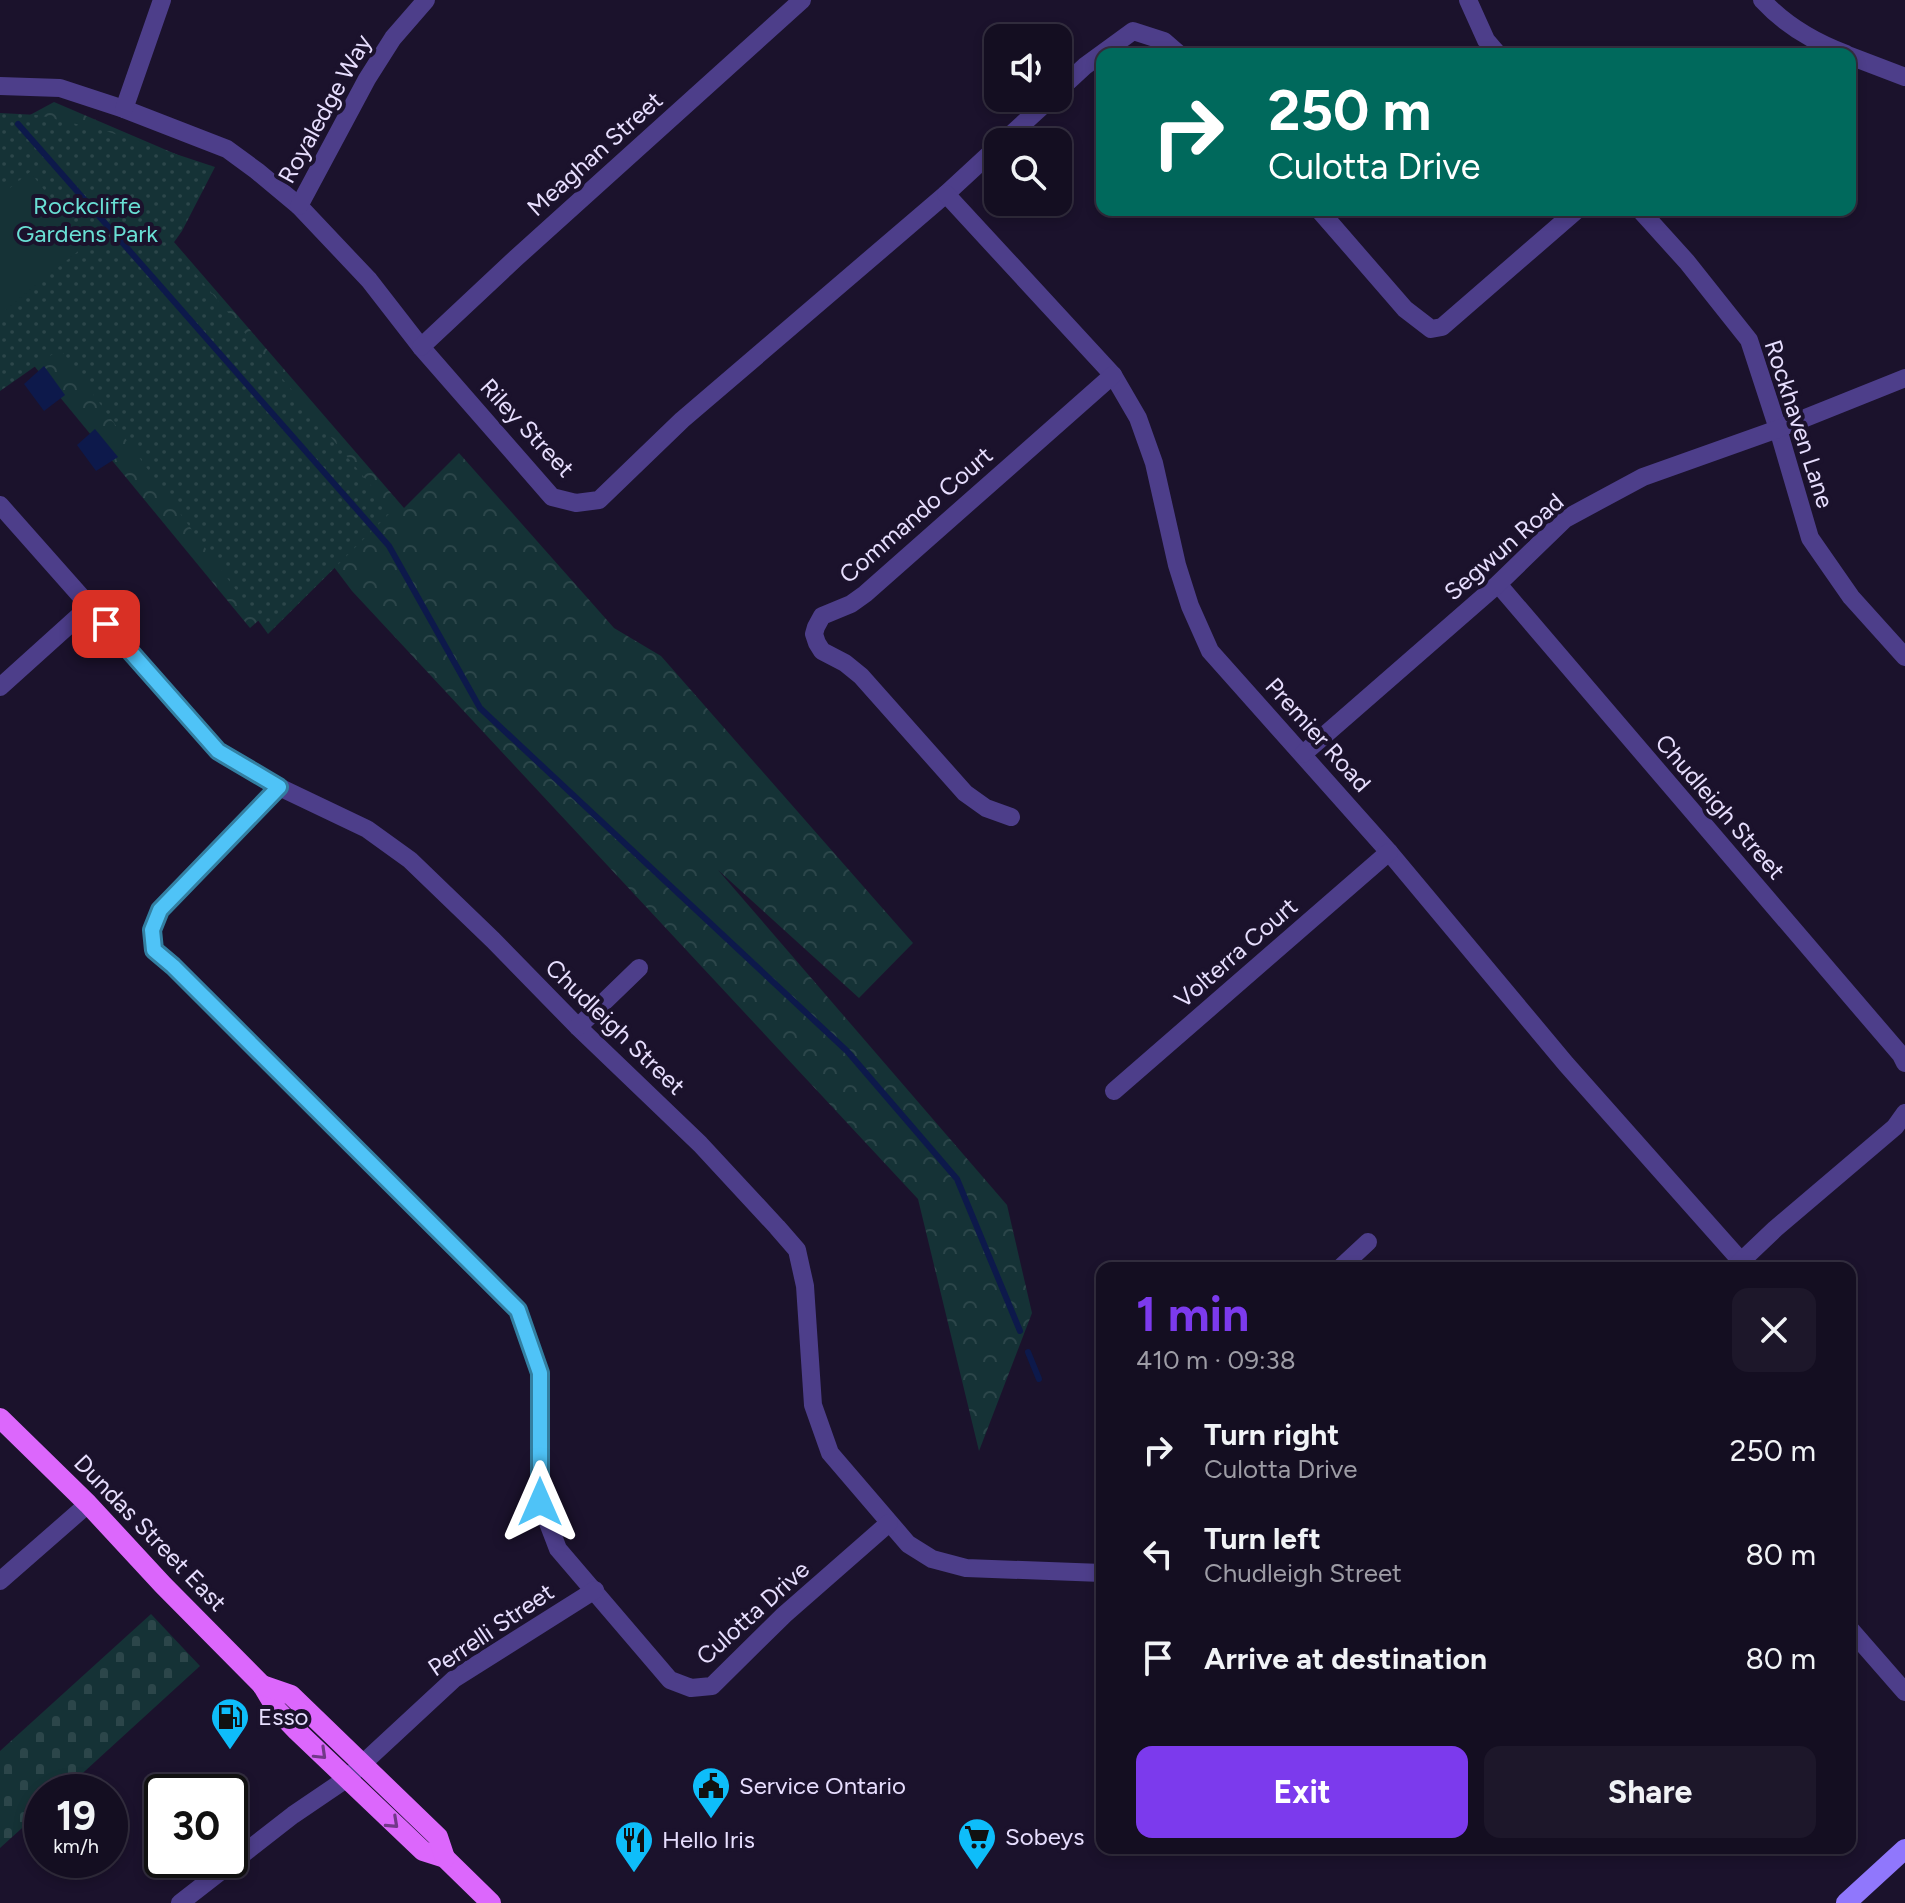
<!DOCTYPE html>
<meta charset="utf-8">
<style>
body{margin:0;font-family:Figtree,sans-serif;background:#1d172a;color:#f1f3f6;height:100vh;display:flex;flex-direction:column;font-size:30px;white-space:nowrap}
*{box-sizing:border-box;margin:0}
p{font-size:26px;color:#9d9ca5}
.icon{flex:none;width:44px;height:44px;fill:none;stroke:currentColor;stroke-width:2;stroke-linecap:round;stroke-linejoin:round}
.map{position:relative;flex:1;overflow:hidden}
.drawer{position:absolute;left:1096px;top:1262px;width:760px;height:592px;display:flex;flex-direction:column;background:#140e21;border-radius:16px;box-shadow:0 4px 12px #0003,0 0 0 2px #332e3f}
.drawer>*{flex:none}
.hud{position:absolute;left:1096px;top:48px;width:760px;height:168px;border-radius:16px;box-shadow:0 4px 12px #0003,0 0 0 2px #332e3f;background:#00695c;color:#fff;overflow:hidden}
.tools{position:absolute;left:984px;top:24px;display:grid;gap:16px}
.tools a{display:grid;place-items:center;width:88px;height:88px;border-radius:16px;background:#140e21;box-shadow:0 4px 12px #0003,0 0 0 2px #332e3f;font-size:40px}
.speed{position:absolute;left:24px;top:1774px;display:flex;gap:16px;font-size:40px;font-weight:700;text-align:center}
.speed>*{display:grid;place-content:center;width:104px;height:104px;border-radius:50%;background:#140e21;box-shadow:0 4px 12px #0003,0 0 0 2px #332e3f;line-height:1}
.speed small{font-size:20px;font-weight:400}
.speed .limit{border:4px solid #111;border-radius:12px;background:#fff;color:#111}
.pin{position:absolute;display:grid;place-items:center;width:68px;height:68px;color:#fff;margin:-34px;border-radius:16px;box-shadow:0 4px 12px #0006}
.me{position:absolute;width:88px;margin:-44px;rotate:0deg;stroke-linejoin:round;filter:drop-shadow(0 0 6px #0008)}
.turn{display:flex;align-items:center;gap:28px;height:168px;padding:0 40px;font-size:36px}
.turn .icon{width:104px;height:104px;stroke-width:2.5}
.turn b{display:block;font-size:56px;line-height:68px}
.round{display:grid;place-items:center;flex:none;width:84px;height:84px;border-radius:16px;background:#1d172a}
.summary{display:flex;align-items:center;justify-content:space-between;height:136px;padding:0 40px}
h1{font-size:48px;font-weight:700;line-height:60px;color:#7c3aed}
.cta{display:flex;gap:16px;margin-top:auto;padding:16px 40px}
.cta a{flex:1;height:92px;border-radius:16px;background:#7c3aed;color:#fff;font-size:32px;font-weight:700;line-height:92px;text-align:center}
.cta a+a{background:#1d172a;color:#f1f3f6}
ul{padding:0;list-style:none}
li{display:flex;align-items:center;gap:24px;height:104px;padding:0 40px}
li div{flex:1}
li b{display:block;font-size:30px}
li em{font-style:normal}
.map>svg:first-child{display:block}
</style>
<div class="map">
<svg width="1905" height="1903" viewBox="0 0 1905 1903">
<defs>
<pattern id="forest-crowns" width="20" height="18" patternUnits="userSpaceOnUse" patternTransform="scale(2)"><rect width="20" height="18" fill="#153236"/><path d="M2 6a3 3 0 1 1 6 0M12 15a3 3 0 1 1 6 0" fill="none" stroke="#2c464a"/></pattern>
<pattern id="cemetery-stones" width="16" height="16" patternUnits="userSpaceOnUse" patternTransform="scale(2)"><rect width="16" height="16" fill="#153236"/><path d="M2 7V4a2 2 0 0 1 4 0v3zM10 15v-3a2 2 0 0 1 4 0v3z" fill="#2c464a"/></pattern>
<pattern id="park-dots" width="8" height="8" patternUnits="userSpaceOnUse" patternTransform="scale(2)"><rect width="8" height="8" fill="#153236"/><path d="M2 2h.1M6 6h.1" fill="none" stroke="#2c464a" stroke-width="1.8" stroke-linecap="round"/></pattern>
</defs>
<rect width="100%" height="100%" fill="#1b122c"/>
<g fill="url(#forest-crowns)">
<path d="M54,102L199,164L161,227L404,508L459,453L614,628L661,656L913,943L859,998L718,870L1007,1205L1032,1313L979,1451L918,1199L352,591L4,129Z"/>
<path d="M67,319L286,596L250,628L26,356Z"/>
</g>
<path fill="url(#cemetery-stones)" d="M151,1614L200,1666L62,1792H42V1810L0,1848V1751Z"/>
<path fill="url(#park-dots)" d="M0,113L38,115L106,131L215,167L182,231L172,245L392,511L268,634L60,349L0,391Z"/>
<path fill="#153236" d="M30,172L87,244L0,314V196Z"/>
<g fill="#0d194b">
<path d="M44,366L65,395L44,411L24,384Z"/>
<path d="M95,429L118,457L96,471L77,445Z"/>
</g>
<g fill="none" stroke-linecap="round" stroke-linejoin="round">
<g stroke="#0d194b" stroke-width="6">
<path d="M18,124L389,546L480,708L847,1051L957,1179L1020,1331"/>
<path d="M1028,1352L1039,1379"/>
</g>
<g stroke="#4d3e8a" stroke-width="18">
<path d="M1468,0L1486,40L1498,54"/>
<path d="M1762,0C1785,25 1814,42 1846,54"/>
<path d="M1850,56L1905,77"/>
<path d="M0,86L60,88L124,109L227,149L257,171L299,206L369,280L421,347L552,497L576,503L599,500L682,420L946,194L998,146"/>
<path d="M1058,91L1085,66L1133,31L1164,41L1179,54"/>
<path d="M124,109L162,0"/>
<path d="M1003,142L1051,98"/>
<path d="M946,194L1113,375L1138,418L1154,463L1177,565L1190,606L1210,651L1389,852L1566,1064L1741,1261"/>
<path d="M299,206L367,79L393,38L426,0"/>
<path d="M1319,210L1405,309L1431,329L1442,327L1577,210"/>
<path d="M1640,210L1687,262L1749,340L1778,429L1810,538L1851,597L1905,657"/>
<path d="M421,347L516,258L802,0"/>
<path d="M0,505L218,751L279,787L367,829L410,860L493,940L578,1027L700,1144L777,1227L797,1250L805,1286L813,1405L830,1453L908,1544L932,1559L966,1568L1102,1573"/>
<path d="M1498,584L1901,1055L1905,1063"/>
<path d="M0,687L90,606"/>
<path d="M1303,754L1498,584L1565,519L1643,477L1778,429L1905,378"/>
<path d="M279,787L160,910L152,930L154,950L173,966L518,1310L540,1373V1502L558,1549L670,1680L691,1688L712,1686L784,1615L889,1523"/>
<path d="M1011,817L986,808L965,793L861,676L845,663L822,651L817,643L814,634L816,627L822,616L851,604L865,594L1113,375"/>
<path d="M578,1027L639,968"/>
<path d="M1114,1091L1389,852"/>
<path d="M1340,1268L1368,1242"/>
<path d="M1734,1268L1775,1229L1895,1127L1905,1113"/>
<path d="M0,1581L88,1504"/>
<path d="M1850,1629L1905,1692"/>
<path d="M180,1903L293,1815L346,1779L454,1679L595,1590"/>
</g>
<path stroke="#9077fc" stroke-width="20" d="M1846,1903L1905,1849"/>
<g stroke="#dc67fc" stroke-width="20">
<path d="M0,1418L88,1504L163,1585L262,1685L277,1710L297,1731L423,1851L445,1858L491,1903"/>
<path d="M262,1685L291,1695L438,1837L445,1858"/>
</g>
</g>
<defs><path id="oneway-chevron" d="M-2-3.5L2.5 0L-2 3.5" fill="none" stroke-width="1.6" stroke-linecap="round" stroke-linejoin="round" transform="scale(2)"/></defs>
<g stroke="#72388a">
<use href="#oneway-chevron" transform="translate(321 1754) rotate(44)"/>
<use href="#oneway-chevron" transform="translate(393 1823) rotate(43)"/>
</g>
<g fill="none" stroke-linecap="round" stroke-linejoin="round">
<defs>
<path id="route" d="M106,624L218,751L279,787L160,910L152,930L154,950L173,966L518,1310L540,1373V1502"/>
</defs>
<use href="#route" stroke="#337fa1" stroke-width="20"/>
<use href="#route" stroke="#4fc3f7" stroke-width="14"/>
</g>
<defs>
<symbol id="fuel-pin" viewBox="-11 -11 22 30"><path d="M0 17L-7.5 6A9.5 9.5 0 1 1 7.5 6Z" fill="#0ebdfa" stroke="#1b122c"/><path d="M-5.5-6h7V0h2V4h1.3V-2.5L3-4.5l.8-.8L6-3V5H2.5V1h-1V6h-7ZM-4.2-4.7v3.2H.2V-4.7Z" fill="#111"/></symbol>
<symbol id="civic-pin" viewBox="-11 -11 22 30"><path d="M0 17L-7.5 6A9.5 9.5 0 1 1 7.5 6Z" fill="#0ebdfa" stroke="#1b122c"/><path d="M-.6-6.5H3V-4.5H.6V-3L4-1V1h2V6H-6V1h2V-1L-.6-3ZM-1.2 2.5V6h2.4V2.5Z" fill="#111"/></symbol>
<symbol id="supermarket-pin" viewBox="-11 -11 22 30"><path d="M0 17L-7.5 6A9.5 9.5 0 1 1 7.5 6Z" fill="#0ebdfa" stroke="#1b122c"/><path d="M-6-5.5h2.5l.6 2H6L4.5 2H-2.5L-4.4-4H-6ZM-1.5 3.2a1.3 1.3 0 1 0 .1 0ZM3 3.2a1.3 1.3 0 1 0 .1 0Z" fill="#111"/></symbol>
<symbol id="restaurant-pin" viewBox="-11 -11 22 30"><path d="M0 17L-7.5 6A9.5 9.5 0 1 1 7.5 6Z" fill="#0ebdfa" stroke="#1b122c"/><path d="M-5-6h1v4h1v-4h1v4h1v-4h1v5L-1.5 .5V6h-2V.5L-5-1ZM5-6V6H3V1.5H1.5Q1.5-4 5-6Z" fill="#111"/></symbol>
</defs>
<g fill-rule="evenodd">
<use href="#fuel-pin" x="208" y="1695" width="44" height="60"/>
<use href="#civic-pin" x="689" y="1764" width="44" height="60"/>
<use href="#supermarket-pin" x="955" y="1815" width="44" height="60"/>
<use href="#restaurant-pin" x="612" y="1818" width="44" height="60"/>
</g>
<g text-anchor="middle" stroke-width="8" stroke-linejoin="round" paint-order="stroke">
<g font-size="24" fill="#e7defe" stroke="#1b122c">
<text transform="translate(325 109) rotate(-61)" y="8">Royaledge Way</text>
<text transform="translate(595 154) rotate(-42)" y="8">Meaghan Street</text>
<text transform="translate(1799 424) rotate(72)" y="8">Rockhaven Lane</text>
<text transform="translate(527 428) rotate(47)" y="8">Riley Street</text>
<text transform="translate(916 515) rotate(-41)" y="8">Commando Court</text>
<text transform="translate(1504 547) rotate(-41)" y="8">Segwun Road</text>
<text transform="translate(1318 735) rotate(48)" y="8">Premier Road</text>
<text transform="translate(1720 807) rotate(49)" y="8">Chudleigh Street</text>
<text transform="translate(1236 953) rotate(-41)" y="8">Volterra Court</text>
<text transform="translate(615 1027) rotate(44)" y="8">Chudleigh Street</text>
<text transform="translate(150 1533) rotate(46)" y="8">Dundas Street East</text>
<text transform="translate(753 1613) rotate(-42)" y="8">Culotta Drive</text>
<text transform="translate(491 1630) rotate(-34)" y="8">Perrelli Street</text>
</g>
<g font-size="24" fill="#69dfd4" stroke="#1b122c">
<text x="87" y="214">Rockcliffe<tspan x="87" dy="28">Gardens Park</tspan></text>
</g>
<g font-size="24" fill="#e7defe" stroke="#1b122c" text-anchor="start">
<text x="258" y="1725">Esso</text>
<text x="739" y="1794">Service Ontario</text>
<text x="1005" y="1845">Sobeys</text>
<text x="662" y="1848">Hello Iris</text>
</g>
</g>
</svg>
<div class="tools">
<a><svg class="icon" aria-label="sound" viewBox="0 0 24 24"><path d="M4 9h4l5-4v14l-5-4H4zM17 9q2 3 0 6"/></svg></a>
<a><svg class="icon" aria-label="search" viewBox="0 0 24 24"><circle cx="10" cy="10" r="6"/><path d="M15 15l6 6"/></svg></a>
</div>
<div class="speed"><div>19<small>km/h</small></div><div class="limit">30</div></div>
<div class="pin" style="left:106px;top:624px;background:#d93025"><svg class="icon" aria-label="arrive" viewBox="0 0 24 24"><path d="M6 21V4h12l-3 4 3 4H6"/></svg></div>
<svg class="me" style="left:540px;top:1502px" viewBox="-20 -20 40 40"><path d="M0-17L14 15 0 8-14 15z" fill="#4fc3f7" stroke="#fff" stroke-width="4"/></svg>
<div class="hud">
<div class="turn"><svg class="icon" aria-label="right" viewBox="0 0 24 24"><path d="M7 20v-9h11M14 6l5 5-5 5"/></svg><div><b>250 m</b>Culotta Drive</div></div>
</div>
<section class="drawer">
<div class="summary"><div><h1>1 min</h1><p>410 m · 09:38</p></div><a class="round"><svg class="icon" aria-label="close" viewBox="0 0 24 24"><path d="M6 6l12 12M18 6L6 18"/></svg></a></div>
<ul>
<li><svg class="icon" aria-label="right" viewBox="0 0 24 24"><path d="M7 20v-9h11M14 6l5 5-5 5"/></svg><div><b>Turn right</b><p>Culotta Drive</p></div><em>250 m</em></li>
<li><svg class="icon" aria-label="left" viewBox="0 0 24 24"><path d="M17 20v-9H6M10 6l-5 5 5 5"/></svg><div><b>Turn left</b><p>Chudleigh Street</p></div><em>80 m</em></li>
<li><svg class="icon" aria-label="arrive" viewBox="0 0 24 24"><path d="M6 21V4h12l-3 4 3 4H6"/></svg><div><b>Arrive at destination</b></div><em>80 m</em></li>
</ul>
<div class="cta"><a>Exit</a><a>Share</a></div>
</section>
</div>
